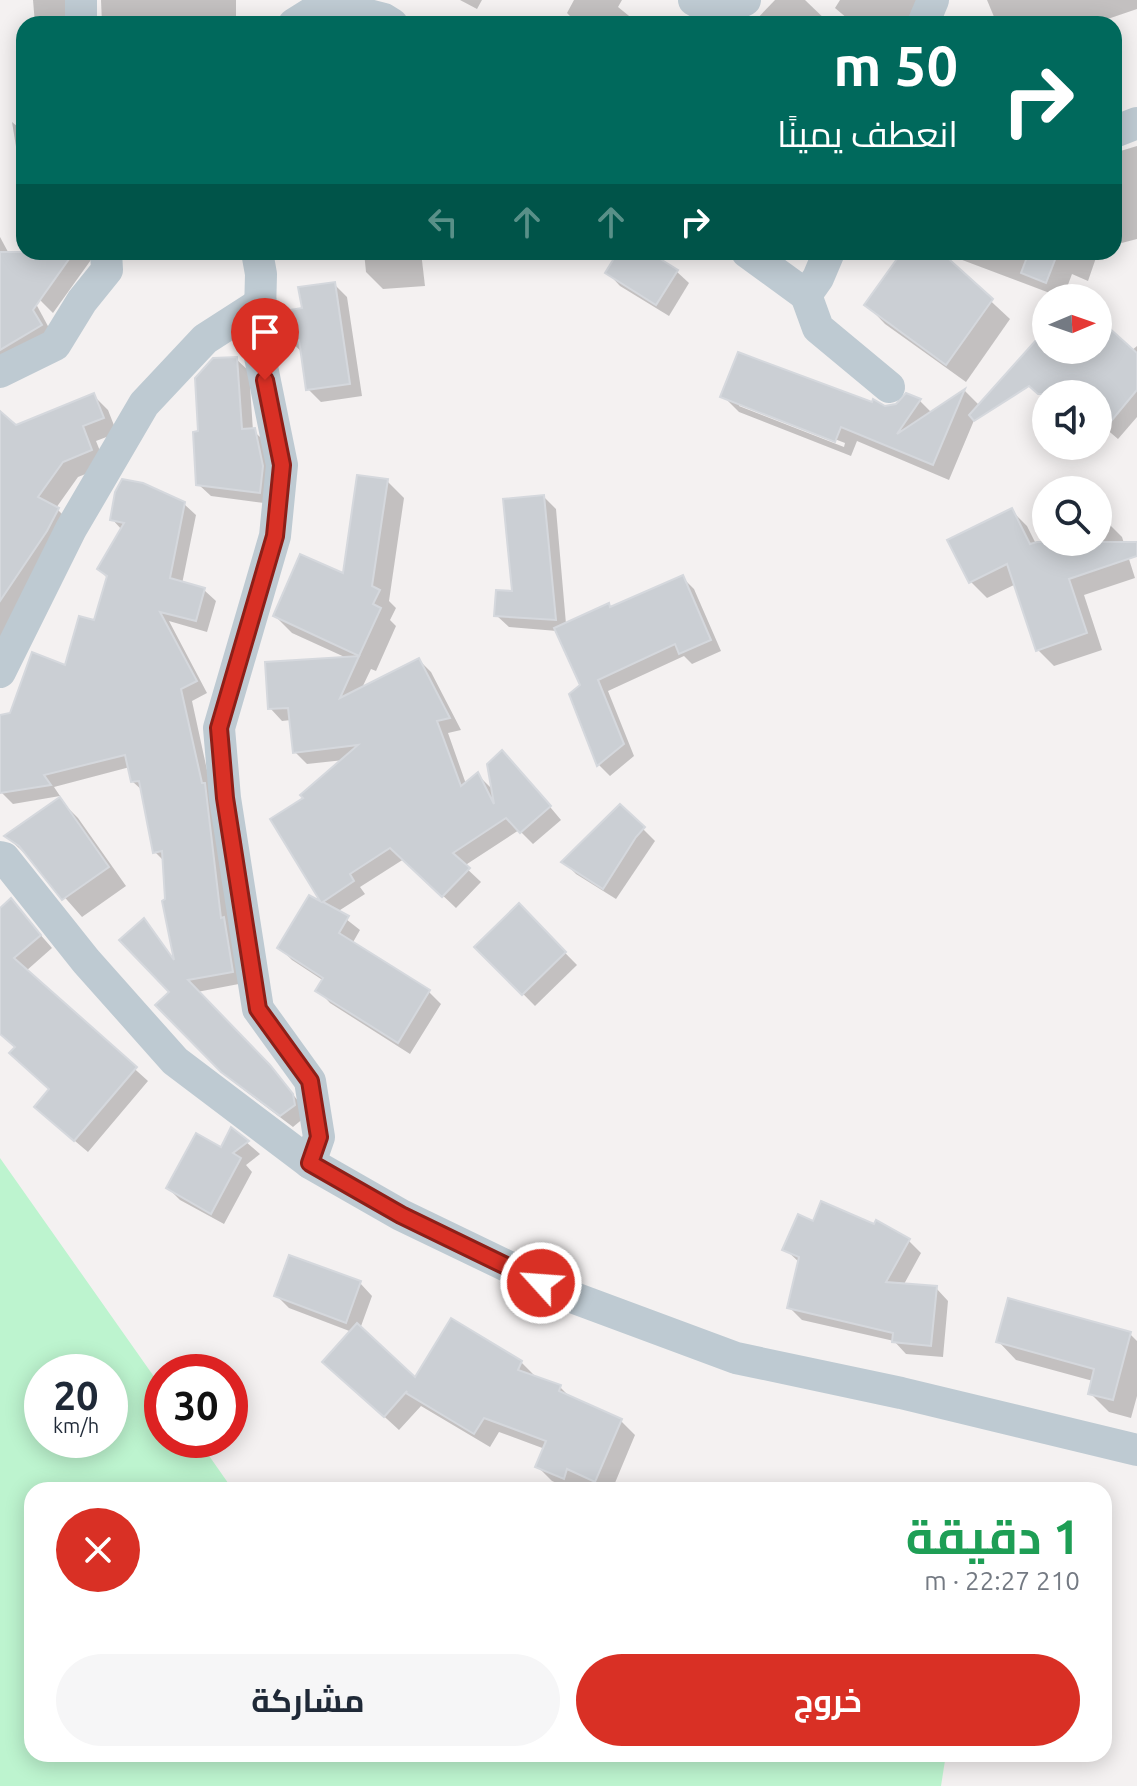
<!DOCTYPE html>
<html lang="ar">
<meta charset="utf-8">
<style>
body{margin:0;font-family:Ubuntu,Cairo,sans-serif;background:#f6f6f7;color:#1f2937;direction:rtl;height:100vh;display:flex;flex-direction:column;font-size:30px;white-space:nowrap}
*{box-sizing:border-box;margin:0}
p{font-size:26px;color:#747a83}
.icon{flex:none;width:44px;height:44px;fill:none;stroke:currentColor;stroke-width:2;stroke-linecap:round;stroke-linejoin:round}
.map{position:relative;flex:1;overflow:hidden;direction:ltr}
.side{position:absolute;left:24px;top:1482px;width:1088px;height:280px;display:flex;flex-direction:column;background:#fff;border-radius:24px;box-shadow:0 4px 20px #0003;direction:rtl}
.side>*{flex:none}
.hud{position:absolute;left:16px;top:16px;width:1106px;height:244px;border-radius:24px;box-shadow:0 4px 20px #0003;direction:rtl;background:#00695c;color:#fff;overflow:hidden}
.needle{width:52px;rotate:88deg}
.buttons{position:absolute;left:1032px;top:284px;display:grid;gap:16px}
.buttons a{display:grid;place-items:center;width:80px;height:80px;border-radius:50%;background:#fff;box-shadow:0 4px 20px #0003;font-size:40px}
.speed{position:absolute;left:24px;top:1354px;display:flex;gap:16px;font-size:40px;font-weight:700;text-align:center}
.speed>*{display:grid;place-content:center;width:104px;height:104px;border-radius:50%;background:#fff;box-shadow:0 4px 20px #0003;line-height:1}
.speed small{font-size:20px;font-weight:400}
.speed .limit{border:12px solid #d22;background:#fff;color:#111}
.pin{position:absolute;display:grid;place-items:center;width:68px;height:68px;color:#fff;margin:-82px -34px;border-radius:50% 50% 50% 0;rotate:-45deg;box-shadow:0 0 8px #0007}
.pin .icon{rotate:45deg}
.me{position:absolute;width:88px;margin:-44px;rotate:296deg;stroke-linejoin:round;filter:drop-shadow(0 0 6px #0008)}
.turn{display:flex;align-items:center;gap:28px;height:168px;padding:0 32px;font-size:36px}
.turn .icon{width:104px;height:104px;stroke-width:2.5}
.turn b{display:block;font-size:56px;line-height:68px}
.lanes{display:flex;align-items:center;height:76px;padding:0 32px;background:#0003;justify-content:center;gap:40px;direction:ltr}
.lanes .off{opacity:.35}
.round{display:grid;place-items:center;flex:none;width:84px;height:84px;border-radius:42px;background:#f6f6f7}
.summary{display:flex;align-items:center;justify-content:space-between;height:136px;padding:0 32px}
h1{font-size:48px;font-weight:700;line-height:60px;color:#1e9e55}
.cta{display:flex;gap:16px;margin-top:auto;padding:16px 32px}
.cta a{flex:1;height:92px;border-radius:48px;background:#d93025;color:#fff;font-size:32px;font-weight:700;line-height:92px;text-align:center}
.cta a+a{background:#f6f6f7;color:#1f2937}
.map>svg:first-child{display:block}
</style>
<div class="map">
<svg width="1137" height="1786" viewBox="0 0 1137 1786">
<rect width="100%" height="100%" fill="#f4f1f1"/>
<path fill="#bdf4cf" fill-rule="evenodd" d="M0,1158L162,1388V1440H198L233,1490H32V1754H946L941,1786H0ZM42,1372H110V1440H42Z"/>
<g fill="#0003" fill-rule="evenodd">
<path d="M33,0H77L75,24H35Z"/>
<path d="M101,0H236V24H102Z"/>
<path d="M460,0H482L477,9Z"/>
<path d="M574,0H622L618,7L639,24H578L567,13Z"/>
<path d="M775,0H805L830,24H752Z"/>
<path d="M840,0H919L905,24H854L835,8Z"/>
<path d="M987,0H1137V9L1093,24H997Z"/>
<path d="M12,122L24,132V196Z"/>
<path d="M1137,146V239L1114,245V153Z"/>
<path d="M0,237L56,341L0,375Z"/>
<path d="M33,252H107L93,257L53,313L41,301Z"/>
<path d="M134,252H213L214,253L138,256Z"/>
<path d="M364,252H421L425,286L383,289L366,272Z"/>
<path d="M621,252H645L676,271L689,283L669,316L620,286L608,273Z"/>
<path d="M791,252H816L813,260Z"/>
<path d="M904,252H938L1010,319L966,382L885,324L867,305Z"/>
<path d="M941,252H1098L1088,281L1072,274L1063,298Z"/>
<path d="M334,284L347,297L362,396L321,402L308,389L303,353L290,341L304,309Z"/>
<path d="M1098,320L1131,351L1137,346V417L1118,439L1098,422V394H1046V400L1032,386L1065,350H1098Z"/>
<path d="M236,359L249,371L253,431L267,443L272,504L211,496L198,484Z"/>
<path d="M965,391L980,406L949,480L857,441L851,456L739,412L723,396L885,408L897,406L907,396L920,401L932,413ZM739,402L845,443L844,447L739,406Z"/>
<path d="M93,395L108,410L117,433L96,441L106,466L78,477L56,508L73,525L0,638V426L16,427Z"/>
<path d="M387,481L404,498L389,601L396,608L390,620L396,626L376,671L371,669L361,690L419,660L431,672L461,730L448,733L466,784L477,774L494,791L515,765L561,820L533,844L519,830L464,866L481,882L456,908L404,859L360,887L365,894L337,912L360,930L352,944L429,992L441,1004L410,1054L330,1003L318,990L324,981L292,960L280,948L326,906L272,820L306,798L344,760L307,764L295,752L291,720L282,721L270,708L349,659L292,633L275,616L344,576Z"/>
<path d="M544,497L556,509L566,624L683,578L694,589L721,651L692,664L684,656L608,691L634,756L610,776L599,765L571,694L582,685L557,631L509,627L496,615L514,593Z"/>
<path d="M184,504L196,515L182,584L204,590L216,601L207,632L169,621L207,693L192,701L212,793L244,983L197,992L281,1080L304,1108L305,1117L293,1127L235,1083L158,1005L172,992L144,920L176,962L165,862L155,852L143,791L133,782L130,767L54,787L60,796L13,804L1,792L0,723L66,667L96,622L108,579L99,569L122,530L112,519Z"/>
<path d="M1011,510L1027,526L1036,544L1046,541L1098,542V524L1106,521L1122,537L1135,578L1084,595L1102,650L1054,666L1038,650L1016,584L987,598L971,582L950,541Z"/>
<path d="M60,800L78,818L126,886L82,917L31,859L7,837Z"/>
<path d="M620,806L655,841L616,899L576,874L564,862Z"/>
<path d="M11,901L52,948L26,971L148,1081L88,1152L49,1119L51,1089L16,1048L0,1034V911Z"/>
<path d="M519,906L577,965L535,1006L477,947Z"/>
<path d="M232,1130L260,1154L246,1165L252,1172L224,1224L180,1200L168,1188L221,1149Z"/>
<path d="M814,1223L908,1240L921,1253L903,1286L936,1288L948,1301L943,1357L906,1354L894,1341L802,1320L789,1307L800,1263L785,1249Z"/>
<path d="M360,1283L372,1296L360,1329L416,1380L521,1362L536,1377L560,1387L573,1400L621,1421L635,1435L612,1490H599L582,1483L579,1490H573L552,1481L537,1466L545,1449L499,1432L490,1447L421,1406L399,1430L340,1376L352,1332L289,1308L277,1296Z"/>
<path d="M1130,1334L1137,1341V1396L1131,1418L1109,1412L1090,1393L1093,1381L1016,1360L998,1341Z"/>
</g>
<g fill="#cbcfd4" stroke="#d5d8dd" stroke-width="2">
<path d="M0,252H74L33,310L42,325L0,350Z"/>
<path d="M618,252H649L678,270L656,305L605,273Z"/>
<path d="M902,252H941L993,299L946,365L864,305Z"/>
<path d="M1029,252H1058L1046,283L1021,273Z"/>
<path d="M335,282L350,384L306,390L299,340L288,342L284,311L302,308L298,287Z"/>
<path d="M1098,318L1137,353V390L1098,437V394H1038L1029,386L974,421L969,415L1037,339L1046,350H1098Z"/>
<path d="M738,352L872,402L873,399L885,406L896,404L906,393L921,399L897,434L965,389L933,465L841,427L835,442L720,397Z"/>
<path d="M237,357L242,429L255,428L263,466L260,493L196,485L193,432L198,431L195,378L213,358Z"/>
<path d="M94,393L104,418L83,426L92,450L63,462L38,497L59,508L47,531L0,601V411L16,425Z"/>
<path d="M357,475L388,479L372,586L380,590L373,604L381,608L359,656L273,616L300,554L343,573Z"/>
<path d="M122,479L143,483L185,502L170,578L205,588L196,621L160,612L197,681L181,689L202,783H205L221,918L224,917L233,972L188,980L270,1065L293,1094L295,1105L280,1116L221,1072L155,1005L169,992L119,940L144,918L174,960L162,901L165,899L162,851L153,853L139,781L131,782L125,755L44,775L51,785L0,793V715L10,713L32,652L65,665L79,616L94,620L107,576L97,569L124,523L110,520L115,492Z"/>
<path d="M544,495L556,620L494,616L496,590L512,591L503,499Z"/>
<path d="M1012,508L1030,544L1037,542H1137V556L1069,579L1087,633L1036,651L1007,564L969,583L947,540Z"/>
<path d="M683,575L711,640L679,654L675,644L598,680L624,744L597,766L569,694L580,685L554,628L609,603L610,607Z"/>
<path d="M359,656L340,698L419,658L450,718L437,721L461,786L478,772L494,804L487,764L502,750L551,806L520,833L506,818L453,853L470,868L442,897L390,848L350,874L354,881L323,902L349,916L339,933L430,990L398,1043L315,991L323,978L277,948L309,895L320,901L270,819L303,798L300,795L358,745L293,753L288,708L268,709L265,662Z"/>
<path d="M60,797L109,867L62,900L19,846L4,836Z"/>
<path d="M620,804L645,827L636,837L603,889L561,862Z"/>
<path d="M11,898L41,935L14,958L137,1067L74,1141L34,1107L49,1089L9,1053L15,1047L0,1034V908Z"/>
<path d="M519,903L566,952L522,995L474,947Z"/>
<path d="M231,1127L249,1141L233,1153L241,1158L211,1214L166,1188L196,1133L221,1147Z"/>
<path d="M821,1201L874,1224L876,1220L910,1239L886,1282L937,1286L931,1346L892,1342L893,1333L787,1308L799,1257L782,1250L798,1214L813,1221Z"/>
<path d="M289,1255L361,1281L346,1323L274,1296Z"/>
<path d="M1008,1298L1131,1332L1113,1400L1088,1394L1094,1369L996,1342Z"/>
<path d="M451,1318L522,1361L518,1370L561,1385L559,1391L622,1419L595,1482L567,1469L564,1479L535,1467L546,1441L484,1418L474,1434L406,1393L407,1391L384,1417L322,1362L357,1323L415,1377Z"/>
</g>
<g fill="none" stroke-linecap="round" stroke-linejoin="round">
<g stroke="#becad2" stroke-width="32">
<path d="M81,0V24"/>
<path d="M694,0C710,11 728,9 745,0"/>
<path d="M294,24L326,4L384,19L392,24"/>
<path d="M923,24L933,0"/>
<path d="M1114,132L1137,123"/>
<path d="M257,252L261,274L259,352L282,465L275,536L219,728L225,798L258,1009L310,1081L319,1137L310,1163"/>
<path d="M747,252L806,295L818,278L829,252"/>
<path d="M806,295L818,328L889,387"/>
<path d="M0,372L55,345L82,301L107,270L106,252"/>
<path d="M0,672L71,529L144,404L205,339L261,303"/>
<path d="M0,857L4,858L86,961L175,1061L310,1163L401,1215L569,1296L736,1358L901,1393L1137,1450"/>
</g>
</g>
<g fill="none" stroke-linecap="round" stroke-linejoin="round">
<defs>
<path id="route" d="M265,380L282,465L275,536L219,728L225,798L258,1009L310,1081L319,1137L310,1163L401,1215L541,1283"/>
</defs>
<use href="#route" stroke="#8d1f18" stroke-width="20"/>
<use href="#route" stroke="#d93025" stroke-width="14"/>
</g>
</svg>
<div class="buttons">
<a><svg class="needle" viewBox="-14 -14 28 28"><path d="M0-13l5 13h-10z" fill="#e53935"/><path d="M0 13l5-13h-10z" fill="#747a83"/></svg></a>
<a><svg class="icon" aria-label="sound" viewBox="0 0 24 24"><path d="M4 9h4l5-4v14l-5-4H4zM17 9q2 3 0 6"/></svg></a>
<a><svg class="icon" aria-label="search" viewBox="0 0 24 24"><circle cx="10" cy="10" r="6"/><path d="M15 15l6 6"/></svg></a>
</div>
<div class="speed"><div>20<small>km/h</small></div><div class="limit">30</div></div>
<div class="pin" style="left:265px;top:380px;background:#d93025"><svg class="icon" aria-label="arrive" viewBox="0 0 24 24"><path d="M6 21V4h12l-3 4 3 4H6"/></svg></div>
<svg class="me" style="left:541px;top:1283px" viewBox="-20 -20 40 40"><circle r="17" fill="#d93025" stroke="#fff" stroke-width="3"/><path d="M0-11L8 9 0 5-8 9z" fill="#fff"/></svg>
<div class="hud">
<div class="turn"><svg class="icon" aria-label="right" viewBox="0 0 24 24"><path d="M7 20v-9h11M14 6l5 5-5 5"/></svg><div><b>50 m</b>انعطف يمينًا</div></div>
<div class="lanes"><svg class="icon off" aria-label="left" viewBox="0 0 24 24"><path d="M17 20v-9H6M10 6l-5 5 5 5"/></svg><svg class="icon off" aria-label="ahead" viewBox="0 0 24 24"><path d="M12 20V5M6 11l6-6 6 6"/></svg><svg class="icon off" aria-label="ahead" viewBox="0 0 24 24"><path d="M12 20V5M6 11l6-6 6 6"/></svg><svg class="icon" aria-label="right" viewBox="0 0 24 24"><path d="M7 20v-9h11M14 6l5 5-5 5"/></svg></div>
</div>
<section class="side">
<div class="summary"><div><h1>1 دقيقة</h1><p>210 m · 22:27</p></div><a class="round" style="background:#d93025;color:#fff"><svg class="icon" aria-label="close" viewBox="0 0 24 24"><path d="M6 6l12 12M18 6L6 18"/></svg></a></div>
<div class="cta"><a>خروج</a><a>مشاركة</a></div>
</section>
</div>
